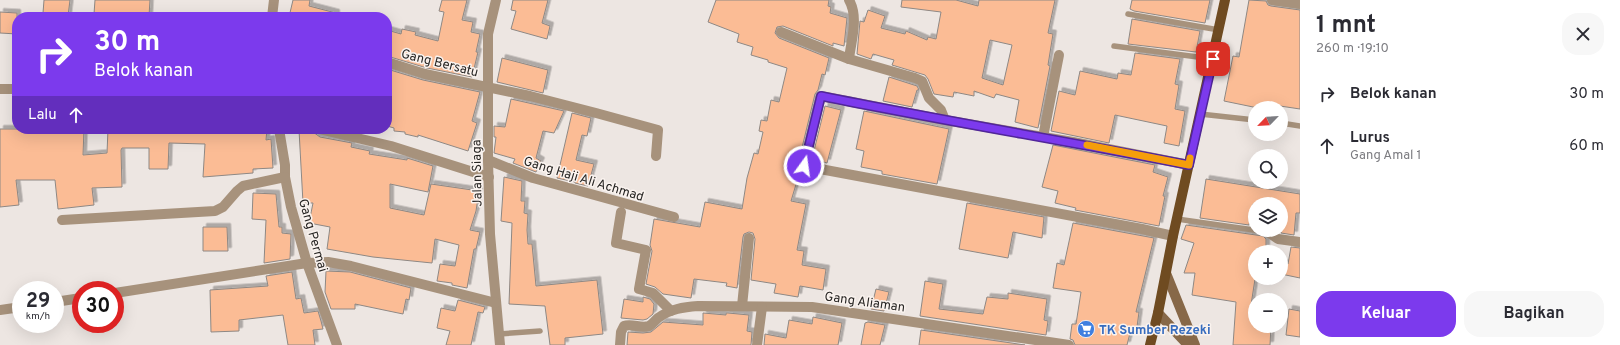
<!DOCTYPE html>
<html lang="id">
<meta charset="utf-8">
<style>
body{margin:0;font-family:Overpass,sans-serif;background:#f7f7f7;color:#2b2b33;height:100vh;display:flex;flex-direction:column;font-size:15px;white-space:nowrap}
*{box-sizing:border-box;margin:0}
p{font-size:13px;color:#7c7c81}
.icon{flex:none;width:22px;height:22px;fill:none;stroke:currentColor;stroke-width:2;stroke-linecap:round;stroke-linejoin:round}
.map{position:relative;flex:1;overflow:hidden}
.panel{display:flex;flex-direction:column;background:#fff;width:320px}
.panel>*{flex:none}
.top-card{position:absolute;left:12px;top:12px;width:380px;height:122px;border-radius:16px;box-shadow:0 4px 16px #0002;background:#7c3aed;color:#fff;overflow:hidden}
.needle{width:26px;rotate:245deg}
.tools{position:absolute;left:1248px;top:101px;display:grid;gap:8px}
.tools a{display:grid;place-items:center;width:40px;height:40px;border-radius:50%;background:#fff;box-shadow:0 4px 16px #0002;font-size:20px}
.speed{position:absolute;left:12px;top:281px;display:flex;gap:8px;font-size:20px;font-weight:700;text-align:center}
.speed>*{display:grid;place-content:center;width:52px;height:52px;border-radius:50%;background:#fff;box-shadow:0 4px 16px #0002;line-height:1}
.speed small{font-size:10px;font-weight:400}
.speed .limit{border:6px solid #d22;background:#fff;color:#111}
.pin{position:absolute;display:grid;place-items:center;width:34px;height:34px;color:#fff;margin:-17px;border-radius:8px;box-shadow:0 2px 6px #0006}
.me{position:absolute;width:44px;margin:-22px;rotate:14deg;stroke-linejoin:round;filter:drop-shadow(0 0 3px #0008)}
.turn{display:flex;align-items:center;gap:14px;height:84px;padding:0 16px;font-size:18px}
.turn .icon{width:52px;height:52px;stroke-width:2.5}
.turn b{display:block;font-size:28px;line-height:34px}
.then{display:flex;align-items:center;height:38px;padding:0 16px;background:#0003;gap:8px;font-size:15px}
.round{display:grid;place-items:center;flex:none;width:42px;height:42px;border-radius:16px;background:#f7f7f7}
.overview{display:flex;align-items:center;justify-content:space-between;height:68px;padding:0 16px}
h1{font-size:24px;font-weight:700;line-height:30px}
.primary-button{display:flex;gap:8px;margin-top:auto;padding:8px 16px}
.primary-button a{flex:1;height:46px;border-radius:16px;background:#7c3aed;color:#fff;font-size:16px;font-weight:700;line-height:46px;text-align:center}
.primary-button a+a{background:#f7f7f7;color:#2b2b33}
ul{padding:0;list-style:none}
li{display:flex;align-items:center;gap:12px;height:52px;padding:0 16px}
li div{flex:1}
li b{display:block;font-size:15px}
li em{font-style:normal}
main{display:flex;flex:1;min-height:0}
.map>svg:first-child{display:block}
</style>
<main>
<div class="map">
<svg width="1300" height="345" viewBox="0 0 1300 345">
<defs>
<filter id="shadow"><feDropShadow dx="3.5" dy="-3.5" stdDeviation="0" flood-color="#0004"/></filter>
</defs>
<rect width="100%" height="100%" fill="#ede6e2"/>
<g fill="#fbbc95" stroke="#8e8884" fill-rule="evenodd" filter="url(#shadow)">
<path d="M44,0H70L68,16L43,13Z"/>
<path d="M95,0H150L149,16L94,14Z"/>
<path d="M293,0H310L309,6L336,13V17H289Z"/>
<path d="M442,0H467L462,20L473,22L471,32L480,34L476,52H478L472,77L427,68L387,56V30L401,34L402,29L416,32L415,35L438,41L444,12L439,11Z"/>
<path d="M513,0H548L542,23L550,26L547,39L511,29L516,11L511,10Z"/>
<path d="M716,0H829L828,6L831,7L830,13L847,18L844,46L833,43V46L783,26L777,27L775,33L779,38L829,58L825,75L822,74L818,90L815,94L798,164L800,171L791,201L806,204L797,250L804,251L802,265L826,269L823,290L800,286L798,297L774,293L776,284L751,280L755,239L753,233L749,232L744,234L743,237L737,288L726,286L727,283L694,279L691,298L663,294L655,287L646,284L652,251L650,245L654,219L700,227L705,202L742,209L747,178L754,153L758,154L763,132L759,131L761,120L767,121L771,100L779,102L787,68L768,62V60L751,55L753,47L737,42L739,34L708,22Z"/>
<path d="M902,0H956L978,6L979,0H1055L1048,33L1053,34L1048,65L1050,66L1038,128L1015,122L1019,100L996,94L994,98L974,91V96L954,92L953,97L934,94L928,79L925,75L892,65L894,60L873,54L871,59L857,54L860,21L864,22L868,10L885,16L881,28L905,34L906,31L927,40L928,37L936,39L941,12L901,7ZM990,40L1012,45L1003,85L982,78Z"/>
<path d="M1132,0H1210L1205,23L1134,11L1130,9Z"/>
<path d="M1249,0L1266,1L1268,5L1271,6L1300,10V109L1280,106V108H1258L1224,101L1233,56L1239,57Z"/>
<path d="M0,12L17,13V34L0,33Z"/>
<path d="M1132,19L1200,31L1196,52L1128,44Z"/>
<path d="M1135,53L1180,59L1175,84L1179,85L1175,109L1185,111L1179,146L1164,143L1167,126L1115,115L1109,143L1051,131L1059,91L1075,95L1080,71L1117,79L1118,73L1131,75Z"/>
<path d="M502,58L548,70L543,93L497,82Z"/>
<path d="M387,69L423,80L480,92L472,121L477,123L468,151L418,135V137L405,134V132L394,131V128L387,126Z"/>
<path d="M889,77L917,86L919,90H917L912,107L883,101Z"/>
<path d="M511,99L564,111L554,133L543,131L536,158L541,161L536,172L513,163L515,159L494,153L496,137H494V126L505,127Z"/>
<path d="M825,106L841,110L827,163L812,159Z"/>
<path d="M864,111L949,129L937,184L882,174V171L861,167L864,151L856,149Z"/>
<path d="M572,113L591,118L587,136L582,135L576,160L594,164L588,186L575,183V182L557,178Z"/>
<path d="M0,129H84L83,155L107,153L108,129H267L266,140L271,139L273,168L253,169V173L203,177L205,144L169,143L168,169H149V148H122L121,150L122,187L92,188L94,205L58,209L55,180H16L19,205L0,207Z"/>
<path d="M299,130L313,132L320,137L352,143L351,147L370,151L369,154L407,160V158L433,166L428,192L390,184V208L424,215L431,184L479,191L476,211L470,230L480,232L476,249H474L467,288L452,285V283L437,281L440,264L455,266L459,245L435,239L432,263L373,257L327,249L330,227L309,223L313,203H303Z"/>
<path d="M1053,145L1155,165L1153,172L1168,177L1163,196H1165L1159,226L1075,210L1076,208L1055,203L1058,191L1042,187Z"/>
<path d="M504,177L522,181L521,201H525L524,213L528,214L527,230L528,244H532L536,286L597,280L603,334L565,338V345H550L545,306L509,304L512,223L501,221Z"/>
<path d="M1206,179L1300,194V213H1296L1294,235L1281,233V204H1253L1249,225L1200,218Z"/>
<path d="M253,193L276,194L279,227H282V233L291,234L290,259L264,263L266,220L252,219Z"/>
<path d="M967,203L1044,217L1042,238L1013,232L1008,258L959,249Z"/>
<path d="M1073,223L1154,238L1136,312H1139L1136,334L1130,333L1127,345H1075L1073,340L1070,339L1072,324H1076L1081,292L1053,288L1057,263L1064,265Z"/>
<path d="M1186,225L1263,236L1266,239V248H1258V252H1255V279L1251,305L1255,306V326H1271L1270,345H1233L1236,302L1192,295L1195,273H1184L1194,243L1181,239Z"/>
<path d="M203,227H227L228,251H203Z"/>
<path d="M1291,247L1300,248V278L1281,274V264H1288Z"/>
<path d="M326,271L350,272L411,288L409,300L406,299L403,314L355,304V309H331L325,292Z"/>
<path d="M292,272L296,299L301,298L304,313L318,311L321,321L323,329L313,330L315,345H288L283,315L239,320V331L211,332L210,290L268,286L266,276Z"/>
<path d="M925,281L943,284L939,309L983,314L987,297L1008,299V293L1047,299L1044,320L1048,321L1046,335L920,316Z"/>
<path d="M876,289L889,292L884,311L871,309Z"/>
<path d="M643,297L650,299L654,304L653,314L647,319L643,320L621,318L624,299L643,302Z"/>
<path d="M458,300L485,307L483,313L478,312L471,345H446L450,331L437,328L441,308L455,311Z"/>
<path d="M1289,309L1300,311V337L1286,335Z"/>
<path d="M703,313L726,315V313H728L749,315L747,331L752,332L751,345H627L628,332L643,333L651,332L663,322L703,325Z"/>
<path d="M813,317L842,323L838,345H764L765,334L786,338L789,320L812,324Z"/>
<path d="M868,322L885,325L880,345H861L865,323Z"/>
<path d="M921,330L1025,345H919Z"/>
</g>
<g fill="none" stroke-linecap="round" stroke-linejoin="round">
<g stroke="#a7927c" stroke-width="5.5">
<path d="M1128,14L1219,30"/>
<path d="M1114,46L1213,59"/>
<path d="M1200,114L1255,120"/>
<path d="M1281,123L1300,126"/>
<path d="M1177,219L1268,232"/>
<path d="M499,334L540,331"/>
</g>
<g stroke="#a7927c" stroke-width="10">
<path d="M496,0L488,34V160L490,234L500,345"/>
<path d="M849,0C859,17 851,41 849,59L915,78L922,81L929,98L941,110L945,120L1073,142L1189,165"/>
<path d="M1272,0L1300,4"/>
<path d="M272,17L274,0"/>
<path d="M781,32L849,59"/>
<path d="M387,62L425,74L530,96L596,113L658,130L656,156"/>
<path d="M0,89H17"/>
<path d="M945,120L821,96L804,166L1142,229L1173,236"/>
<path d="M279,129L285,165V177L291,207L307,263L337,345"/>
<path d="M319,129L391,146L489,177"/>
<path d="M1043,137L1059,55"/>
<path d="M488,160L533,178L674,217"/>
<path d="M621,212L616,243L646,250L639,289L653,293L671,311"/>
<path d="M62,220L215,211L223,207L237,191L243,186L285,177"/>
<path d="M1268,232L1278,239L1300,242"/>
<path d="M115,293L307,263L328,262L351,266L496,303"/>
<path d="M55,302L81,298"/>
<path d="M742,306L749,238"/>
<path d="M0,310L21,307"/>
<path d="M620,345L621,332L624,326C632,323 641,329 649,326C653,324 655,320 658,318C670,309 684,307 698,306L812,307L1069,345"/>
<path d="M757,345L762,307"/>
</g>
<g stroke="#876848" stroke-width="10">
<path d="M1166,273L1195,345"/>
<path d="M1158,313L1188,345"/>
</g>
<path stroke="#6f4b21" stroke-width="10" d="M1150,345L1158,313L1173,236L1225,0"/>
</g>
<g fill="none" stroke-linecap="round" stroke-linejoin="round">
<defs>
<path id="route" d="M804,166L821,96C944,121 1067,141 1189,165L1213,59"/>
</defs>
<use href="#route" stroke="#51269a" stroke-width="10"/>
<use href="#route" stroke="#7c3aed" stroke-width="7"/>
<path stroke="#f59e0b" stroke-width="7" d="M1087,145L1189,165L1190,158"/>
</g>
<defs>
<symbol id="supermarket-disc" viewBox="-11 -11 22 22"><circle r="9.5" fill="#3f7fe0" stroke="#faf3ef"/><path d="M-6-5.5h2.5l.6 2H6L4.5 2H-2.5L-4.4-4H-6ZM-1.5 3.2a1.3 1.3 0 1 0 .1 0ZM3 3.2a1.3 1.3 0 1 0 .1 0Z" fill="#fff"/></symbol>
</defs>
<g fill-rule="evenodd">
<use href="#supermarket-disc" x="1076" y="319" width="20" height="20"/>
</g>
<g text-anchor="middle" stroke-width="3" stroke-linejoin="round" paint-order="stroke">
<g font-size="13" fill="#272523" stroke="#faf3ef">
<text transform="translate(440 62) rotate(14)" y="5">Gang Bersatu</text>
<text transform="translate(476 173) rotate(-91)" y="5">Jalan Siaga</text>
<text transform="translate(584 178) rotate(17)" y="5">Gang Haji Ali Achmad</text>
<text transform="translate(314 235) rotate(74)" y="5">Gang Permai</text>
<text transform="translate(865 301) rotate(8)" y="5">Gang Aliaman</text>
</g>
<g font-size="13" font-weight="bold" fill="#366cbe" stroke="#faf3ef" text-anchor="start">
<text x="1099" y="334">TK Sumber Rezeki</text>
</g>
</g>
</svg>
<div class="tools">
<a><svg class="needle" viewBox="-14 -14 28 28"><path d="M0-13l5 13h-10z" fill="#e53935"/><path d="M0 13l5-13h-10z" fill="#7c7c81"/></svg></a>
<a><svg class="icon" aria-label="search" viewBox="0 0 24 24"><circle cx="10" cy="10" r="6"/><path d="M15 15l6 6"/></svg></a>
<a><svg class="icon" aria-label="layers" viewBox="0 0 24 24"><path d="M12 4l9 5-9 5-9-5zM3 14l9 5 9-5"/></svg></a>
<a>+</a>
<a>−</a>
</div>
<div class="speed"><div>29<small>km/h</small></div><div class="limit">30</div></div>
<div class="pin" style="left:1213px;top:59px;background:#d93025"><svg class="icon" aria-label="arrive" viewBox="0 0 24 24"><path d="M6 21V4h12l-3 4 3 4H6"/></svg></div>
<svg class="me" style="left:804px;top:166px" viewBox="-20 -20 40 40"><circle r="17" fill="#7c3aed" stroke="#fff" stroke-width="3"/><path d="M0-11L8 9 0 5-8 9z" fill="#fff"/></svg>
<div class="top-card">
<div class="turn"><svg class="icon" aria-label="right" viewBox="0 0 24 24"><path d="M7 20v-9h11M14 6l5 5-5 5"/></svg><div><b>30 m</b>Belok kanan</div></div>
<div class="then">Lalu<svg class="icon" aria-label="ahead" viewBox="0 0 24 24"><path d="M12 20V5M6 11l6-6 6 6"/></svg></div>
</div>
</div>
<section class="panel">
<div class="overview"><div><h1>1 mnt</h1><p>260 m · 19:10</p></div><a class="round"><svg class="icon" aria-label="close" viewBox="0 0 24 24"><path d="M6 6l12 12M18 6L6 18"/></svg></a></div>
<ul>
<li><svg class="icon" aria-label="right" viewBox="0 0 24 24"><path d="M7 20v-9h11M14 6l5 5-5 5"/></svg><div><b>Belok kanan</b></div><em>30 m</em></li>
<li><svg class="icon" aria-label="ahead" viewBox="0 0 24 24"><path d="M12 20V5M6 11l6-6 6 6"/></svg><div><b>Lurus</b><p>Gang Amal 1</p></div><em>60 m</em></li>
</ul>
<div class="primary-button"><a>Keluar</a><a>Bagikan</a></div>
</section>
</main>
